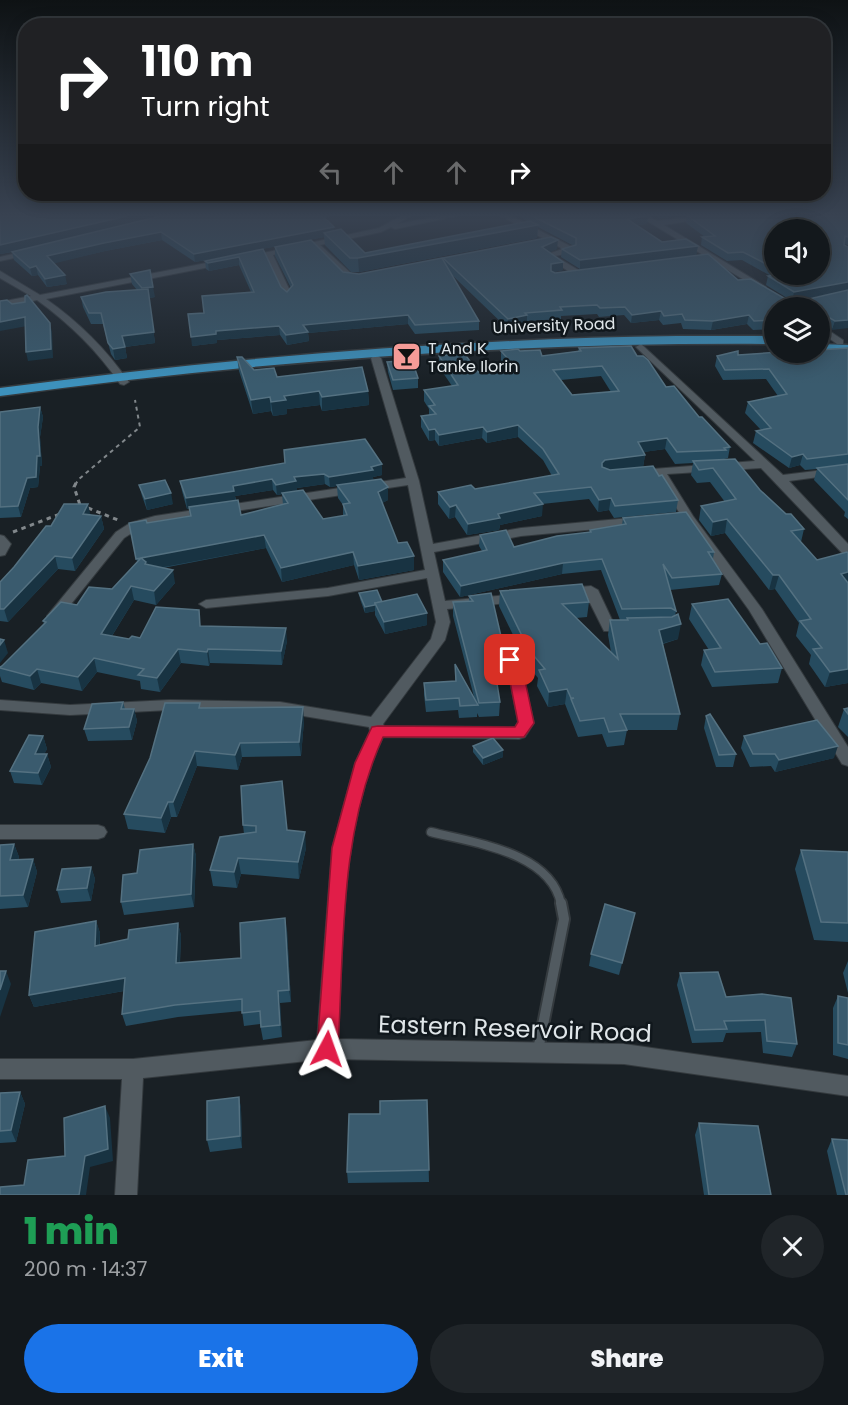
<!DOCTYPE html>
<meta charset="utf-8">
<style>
body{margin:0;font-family:Poppins,sans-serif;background:#202529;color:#f1f3f6;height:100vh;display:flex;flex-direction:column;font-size:22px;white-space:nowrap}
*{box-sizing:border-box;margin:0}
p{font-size:20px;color:#9da0a3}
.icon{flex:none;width:33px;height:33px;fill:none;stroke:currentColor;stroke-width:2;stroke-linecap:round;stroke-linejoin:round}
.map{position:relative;height:1195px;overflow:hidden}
.details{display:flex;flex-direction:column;background:#13181c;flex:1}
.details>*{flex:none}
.guide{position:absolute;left:18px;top:18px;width:813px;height:183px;border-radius:24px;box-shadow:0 3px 15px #0003,0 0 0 2px #32373b;background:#202124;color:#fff;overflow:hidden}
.controls{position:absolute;left:764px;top:219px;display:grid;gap:12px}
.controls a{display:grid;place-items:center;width:66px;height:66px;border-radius:50%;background:#13181c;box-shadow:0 3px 15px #0003,0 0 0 2px #32373b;font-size:30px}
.pin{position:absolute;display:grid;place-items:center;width:51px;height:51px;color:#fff;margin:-26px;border-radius:12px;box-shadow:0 3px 9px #0006}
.me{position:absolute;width:66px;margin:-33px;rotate:4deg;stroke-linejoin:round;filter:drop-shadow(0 0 4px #0008)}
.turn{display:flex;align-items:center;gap:21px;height:126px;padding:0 24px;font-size:27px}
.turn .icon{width:78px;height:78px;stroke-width:2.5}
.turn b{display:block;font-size:42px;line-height:51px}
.lanes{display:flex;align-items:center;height:57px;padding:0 24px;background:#0003;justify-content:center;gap:30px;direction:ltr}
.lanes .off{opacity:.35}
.round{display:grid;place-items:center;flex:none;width:63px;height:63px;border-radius:32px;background:#202529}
.summary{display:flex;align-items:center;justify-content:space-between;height:102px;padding:0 24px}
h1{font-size:36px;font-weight:800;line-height:45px;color:#1e9e55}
.cta{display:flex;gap:12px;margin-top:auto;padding:12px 24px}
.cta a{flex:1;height:69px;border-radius:36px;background:#1a73e8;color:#fff;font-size:24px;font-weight:800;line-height:69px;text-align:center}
.cta a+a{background:#202529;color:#f1f3f6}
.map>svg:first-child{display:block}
</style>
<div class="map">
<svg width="848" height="1195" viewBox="0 0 848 1195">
<rect width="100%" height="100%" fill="#192025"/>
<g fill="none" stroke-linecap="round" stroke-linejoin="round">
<defs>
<path id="lane-far1" d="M431,832C474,843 551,852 561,904"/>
<path id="lane" d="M538,1050L564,919L561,903"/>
<g id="street">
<path d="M401,216H411L397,224L440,216H457L395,229L391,227L381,232L320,245L353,275V279L350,280L313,246L273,255L292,295L288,298L284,295L265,256L249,259L245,257L379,228Z"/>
<path d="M501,216H511L574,248V252L555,256L580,271V275H574L544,255L563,249Z"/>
<path d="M639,216H649L657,221L695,216H718L664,225L766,287L759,289Z"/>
<path d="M30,250L34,252L33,254L0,261V257Z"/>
<path d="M222,260H225V264L46,299C79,322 106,349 129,382L124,385L120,384C97,350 70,324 37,300L0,308V302L31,296L0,278V271L40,295Z"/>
<path d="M819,324L843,340V344H837L819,331Z"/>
<path d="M641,344L783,475L848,467V473L789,481L848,544V555L843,554L761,468L667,474L693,516L762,609L848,747V766L842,764L749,610L682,517L656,475L649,474L647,472L653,469L755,461L638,349L636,347Z"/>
<path d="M376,355L381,358L419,481L433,544L521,528L641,517L647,521L641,525L521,536L434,552L445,601L517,594L524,598L517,602L447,609L450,622L445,640L383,724L384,726L515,727L518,722L507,666L503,659L510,654L515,656L521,666L534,723L525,737L519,739L383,737C340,830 344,938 338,1039L624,1044L848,1076V1096L624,1064L327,1059L143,1078L137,1195H115L122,1079H0V1059H133L317,1040L332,848L355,763L370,731L369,727L280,712L170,710L70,715L0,710V700L70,705L170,700L280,702L371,717L431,639L436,622L427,578L328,596L206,608L199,604L206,600L328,588L425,570L408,485L156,523L138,529L124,538L59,619L54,620L47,616L116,532L130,523L155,516L406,478L371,358Z"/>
<path d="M0,535L4,536L11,544L5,555L0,556Z"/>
<path d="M591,586L598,590L614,624L632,625L634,628L632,631H604L586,595L569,596L562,592L569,588Z"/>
<path d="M0,825H98L104,827L107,832L104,837L98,839H0Z"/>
</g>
<g id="primary">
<path d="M677,336H774V344C511,342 260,361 0,396V388C225,358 450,339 677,336Z"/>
<path d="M819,344L848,345V353L819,352Z"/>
</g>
</defs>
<use href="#lane-far1" stroke="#343a3e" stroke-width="11"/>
<use href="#lane" stroke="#343a3e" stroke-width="14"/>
<use href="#street" stroke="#343a3e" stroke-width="2"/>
<use href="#primary" stroke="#343a3e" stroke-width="3"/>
<path stroke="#81878b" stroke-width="2" stroke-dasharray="4 4" stroke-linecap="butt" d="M75,485L79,479L140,427L135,400"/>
<g stroke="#81878b" stroke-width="3" stroke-dasharray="4.5 4.5" stroke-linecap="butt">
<path d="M76,483L74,487L80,505"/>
<path d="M88,508L118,520"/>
<path d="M13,532L60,514"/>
</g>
<use href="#lane-far1" stroke="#515a60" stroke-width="8"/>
<use href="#lane" stroke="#515a60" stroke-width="10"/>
<use href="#street" fill="#515a60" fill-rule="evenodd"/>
<use href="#primary" fill="#3d91bc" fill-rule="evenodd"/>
</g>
<g fill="#264b5f" fill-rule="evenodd">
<path d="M0,216H332L324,218L334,227V231L365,253L528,222L519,216H648L647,224L637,225L662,242L698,246L696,255L580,269L561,257L562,249L574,246L538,227L537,238L359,272H351L325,245L324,237L195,262L162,240L105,251L53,263L67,284L47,287L38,275L32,276L14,260L12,252L0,254Z"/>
<path d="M687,216H848V245L844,244L848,247V290L792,301L766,285L768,276H771L742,260L727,261L701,245L702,237H705L686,223ZM774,230L819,274H774Z"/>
<path d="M275,247L343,272L359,274L443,260V258L557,249L549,252L563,270L553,272L555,273L738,280L789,301H800L848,290L832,330L820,322L819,326V308H774V329L753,330L747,324L711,330L683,329L681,323L663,325L659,320L631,323L624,315L599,317L597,314L561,316V319L527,321V324L507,328L451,274L479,321V330L415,334L408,324L308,333L309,341L287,345L280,335L217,340V343L192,346L204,313L251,292L239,265L209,271L206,269L205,261L263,249L281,287L287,292L291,288L275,256Z"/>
<path d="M130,274L155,297L149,298L155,343L125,347L127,358L115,360L111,354L103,324H91L83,307L81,297L137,290L132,284Z"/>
<path d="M579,348L637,356L666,387L730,447L728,458L724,459L804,529L801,542L848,683L825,687L809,664L811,655L796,636L799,623L775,589L769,590L725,533L711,536L699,520L701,506L725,502L710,482L697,483L691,475L693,463L675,464L665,449L643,452L645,455L643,467L678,500L676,512L614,518L609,510L598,512L589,499L542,504V516L500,525L499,530L467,535L455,517L449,519L438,504V492L475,489L552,476L543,460L518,437L487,443L482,438L439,446L435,440L429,441L421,427V416L429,415V409L424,401V390L452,386L439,367V356L478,372L507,369L501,362V351H520L542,356L578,351ZM601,376L611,392L572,395L561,380Z"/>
<path d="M848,348V519L844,516L845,512L814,480L817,469L805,470L800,465L789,468L753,443L756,431L761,430L745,413L748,402L778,396L766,379L723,380L715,366L717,356Z"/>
<path d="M237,357L254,370L277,377L368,391L369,405L322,411L320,405L287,409V414L273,416L271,411L253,414L239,371Z"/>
<path d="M387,362L418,378V388L393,390L388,372Z"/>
<path d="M40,407L43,417L40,437L42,466H40L38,487L30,488L21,517L0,518V412Z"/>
<path d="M382,464V475L373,477V480L388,500L382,503L398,543L414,570L359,580L354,565L282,582L266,548L163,568L175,583L156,605L134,600L112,636L129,639L202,626L287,641L282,665L210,663L209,666L181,663L160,692L141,689L140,681L97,672L82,691L41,683L34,690L2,682L0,676V667L2,666L44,624L43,621L112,589L137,562L129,523H147L190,516L189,509H187L182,491L180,481ZM325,484L330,487L337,486L338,498L343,505V516L323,519L297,491V488ZM273,490L277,495L282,494L283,504L241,515L235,496Z"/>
<path d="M139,485L173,504L147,510L142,496Z"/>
<path d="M91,515L101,516L104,529L75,571L58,569L8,622L0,621V582L51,526Z"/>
<path d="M623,518L714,552L713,559L722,574L719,585L670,590L676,611L675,616L678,639L663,644L680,714L677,730H627L624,745L607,747L602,734L578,737L565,704L548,707L537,686L538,678L528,666L499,606L500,591L589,602L587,617L576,618L611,652L608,635L610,620H620L601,570L562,574L460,597L443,572V560L482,551L479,546L480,535L514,547L589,532L590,530L622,525Z"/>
<path d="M359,593L382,602L427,613V625L385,634L375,615V611L365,613L360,599Z"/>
<path d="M469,596L506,658L505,672L495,673L500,702L499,716L479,717L477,713V717L459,718L458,710L426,712L424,695V683L455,681V664L474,697L453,616V602L469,601Z"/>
<path d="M692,604L760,644L782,668L778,683L712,687L701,665L704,650H709L689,619Z"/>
<path d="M123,702L125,709H134L137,721L132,740L88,741L84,729Z"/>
<path d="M201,708L304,721L301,756L242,757L238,770L197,766L177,817H171L165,833L128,829L124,814Z"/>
<path d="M848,708V737L838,727L844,709Z"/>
<path d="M706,716L736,754L733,767H716L704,728Z"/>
<path d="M43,736L47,749L44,754H47L51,767L42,785L14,783L10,771Z"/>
<path d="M744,736L834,758L775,772L771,766L750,767L741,748Z"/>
<path d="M473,746L503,757L483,765L473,752Z"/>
<path d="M243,825L287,830L306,848L299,879L241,874L237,888L213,886L210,870L244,834Z"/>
<path d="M14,844L19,857L18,860L33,859L37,872L28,907L0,909V845Z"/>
<path d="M193,844L196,856L194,907L124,915L121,902L137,873Z"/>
<path d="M801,850L848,852V942L814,940L795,869Z"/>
<path d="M91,867L95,879L91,901L61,903L57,890Z"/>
<path d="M96,921L100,933V945L128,939L178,923L181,936L180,963L241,958L287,930L291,1002L280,1003L282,1037L263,1040L260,1024L244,1026L242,1011L178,1017L126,1026L122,1014L124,991L34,1007L29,995Z"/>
<path d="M632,925L619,975L589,966L591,954Z"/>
<path d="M848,961V993L843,973Z"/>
<path d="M680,973L726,997L762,994L797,1044L792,1057L763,1053L761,1032L726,1033L723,1042L692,1043L677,985Z"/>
<path d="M838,996L848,998V1059L833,1055V1008Z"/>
<path d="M20,1092L25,1104L16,1142L0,1143V1093Z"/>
<path d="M239,1097L241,1109L242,1148L210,1152L207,1140Z"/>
<path d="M427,1100L429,1182L348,1183L347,1172L380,1114Z"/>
<path d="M699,1123L771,1195H704L695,1135Z"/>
<path d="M832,1139L848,1195H837L827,1151Z"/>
</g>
<g fill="#183342">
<path d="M127,216H160L6,253L0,254V245Z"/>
<path d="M648,216L647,224L626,226L627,219Z"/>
<path d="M658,216H676L658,219Z"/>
<path d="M538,225L537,238L359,272L358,258Z"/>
<path d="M334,227V235L324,233V237L195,262L194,254Z"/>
<path d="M161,232L162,240L105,251L48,265L47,256L104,243Z"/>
<path d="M558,240L557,249L542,256V247Z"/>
<path d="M698,246L696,255L580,269V260Z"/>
<path d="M239,257V265L209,271L208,263Z"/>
<path d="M563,262V270L550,273L551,264Z"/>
<path d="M36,266L38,275L32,276L30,268Z"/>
<path d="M65,275L67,284L47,287L45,279Z"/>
<path d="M848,282V290L792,301L794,292Z"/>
<path d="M153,287L155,297L149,298L155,343L124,347L122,336L144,298L142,288Z"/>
<path d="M661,311L659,320L631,323L632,315Z"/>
<path d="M408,315V324L308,333L309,341L287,345L286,335L303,325Z"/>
<path d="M527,315V324L507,328L508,319Z"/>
<path d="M749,315L747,324L711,330L713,321Z"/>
<path d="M25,317L27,326L0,331V322Z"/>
<path d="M848,320V328L832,330L835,321Z"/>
<path d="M50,323L52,332L53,358L28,361L26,352Z"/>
<path d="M279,326L280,335L217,340V343L192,346L191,337L216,331Z"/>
<path d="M125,347L127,358L115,360L113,349Z"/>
<path d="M319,391L320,405L287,409V414L273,416L271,402L284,396Z"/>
<path d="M368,391L369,405L322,411V397Z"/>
<path d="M270,397L271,411L253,414L251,400Z"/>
<path d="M40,407L43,417L40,437L42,466H40L38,487L30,488L21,517L18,506L38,427Z"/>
<path d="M518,425V437L487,443V432Z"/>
<path d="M483,427L482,438L439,446V435Z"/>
<path d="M435,429V440L429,441V430Z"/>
<path d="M667,438L665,449L637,453L638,442Z"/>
<path d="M803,454L800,465L789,468L792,457Z"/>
<path d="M645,455L643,467L604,472L602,463L605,460Z"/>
<path d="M382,464V475L373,477L374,481L330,487L329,477Z"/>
<path d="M324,474L325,484L297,488V492L277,495L276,485L294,477Z"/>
<path d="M272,479L273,490L235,496L236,501L187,509L186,498L233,486Z"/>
<path d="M388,487V500L379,505L378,492Z"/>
<path d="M171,493L173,504L147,510L145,499Z"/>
<path d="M611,498L609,510L598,512L599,500Z"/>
<path d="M88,504L91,517L83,514Z"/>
<path d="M543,504L542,516L500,525L499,530L467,535L468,524L498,514Z"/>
<path d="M456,505L455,517L449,519L450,507Z"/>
<path d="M101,516L104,529L75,571L72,558Z"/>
<path d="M727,519L725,533L711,536L713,522Z"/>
<path d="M264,535L266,548L148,570L141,558Z"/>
<path d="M353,552L354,565L282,582L281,568Z"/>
<path d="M55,556L58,569L8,622L4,609Z"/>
<path d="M414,556V570L359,580L358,566Z"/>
<path d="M563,563L562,574L460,597L461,586Z"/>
<path d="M173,570L175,583L156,605L154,591Z"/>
<path d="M848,572V585L841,574Z"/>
<path d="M773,575H779L775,589L769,590Z"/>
<path d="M131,586L134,600L105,647L101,634Z"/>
<path d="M375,605V611L365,613V607Z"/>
<path d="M427,613V625L385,634L384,622Z"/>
<path d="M681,624L678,639L657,645L659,630Z"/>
<path d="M286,628L287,641L282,665L281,651Z"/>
<path d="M4,640L8,653L0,663V645Z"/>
<path d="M178,649L181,663L160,692L157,678Z"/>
<path d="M208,649L210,663L209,666L207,652Z"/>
<path d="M94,658L97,672L82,691L78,677Z"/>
<path d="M37,669L41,683L34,690L30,676Z"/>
<path d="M848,669V683L825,687L830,672Z"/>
<path d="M567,689L565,704L548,707L549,692Z"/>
<path d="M303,707L304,721L301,756L299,742Z"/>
<path d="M134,709L137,721L132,740L129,727Z"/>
<path d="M43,736L47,749L39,766L35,754Z"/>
<path d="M240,743L242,757L238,770L235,755Z"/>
<path d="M838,746L834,758L775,772L779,760Z"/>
<path d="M503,750V757L483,765V758Z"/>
<path d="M195,751L197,766L177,817L173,802Z"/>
<path d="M47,754L51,767L42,785L38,773Z"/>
<path d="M168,802L171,817L165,833L161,818Z"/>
<path d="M305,832L306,848L299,879L298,862Z"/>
<path d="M14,844L19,857L14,873L10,860Z"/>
<path d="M193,844L196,856L194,907L191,894Z"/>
<path d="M238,858L241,874L237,888L234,872Z"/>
<path d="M33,859L37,872L28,907L23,895Z"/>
<path d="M91,867L95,879L91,901L87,888Z"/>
<path d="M285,918L287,930L291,1002L289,990Z"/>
<path d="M96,921L100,933L99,958L95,946Z"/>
<path d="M178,923L181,936L179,976L176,963Z"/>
<path d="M6,971L11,984L0,1017V990Z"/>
<path d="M125,978L129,990L34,1007L29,995Z"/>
<path d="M278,991L280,1003L282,1037L280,1025Z"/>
<path d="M20,1092L25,1104L16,1142L11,1130Z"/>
<path d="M239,1097L241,1109L242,1148L240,1136Z"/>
<path d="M105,1106L110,1118L113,1161L90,1167L86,1195H79L85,1156Z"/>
</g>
<g fill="#3a5b6e" stroke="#547181" stroke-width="1.5" fill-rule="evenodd">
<path d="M0,216H127L0,245Z"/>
<path d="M161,216H321L328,221L334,227L194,254L161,232L104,243L47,256L65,275L45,279L36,266L30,268L12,252Z"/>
<path d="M532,216H647L627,219L662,242L686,239L698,246L580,260L562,249L576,245V238Z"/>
<path d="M688,216H848V237L845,236L844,245L848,247V282L794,292L768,276L782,274H819V230H774V268L743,252L728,253L702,237L715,236Z"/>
<path d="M530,221L538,225L358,258H350L324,233L341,229L365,253Z"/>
<path d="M551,237L558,240L542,247L563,262L551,264V271L555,273L708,254L738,280L751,279L789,301H800L848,290V320L835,321L821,313L819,324V308H774V320L754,321L749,315L713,321L685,320L682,314L664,316L661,311L632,315L625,307L600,308L597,305L560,307L562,310L525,313L527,315L508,319L443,258Z"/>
<path d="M311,240L343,272L359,274L442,258L479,321L415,325L408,315L303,325L308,332L286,335L279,326L216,331V334L191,337L188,314L204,313L202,296L254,292L239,257L208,263L205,261L263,249L281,287L287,292L293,285L275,247Z"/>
<path d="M150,270L153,287L142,288L130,274Z"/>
<path d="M148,289L154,332L122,336L125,347L113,349L108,343L101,313H89L81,297L106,292Z"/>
<path d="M27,295L50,323L51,349L26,352L25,317L0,322V301L7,300L12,304L25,302V296Z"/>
<path d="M631,346L637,356H643L648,360L666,387L674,386L699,417H702L730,447L724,448L726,450L677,452L667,438L638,442L645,455L605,460L602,463V467L610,470L653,466L659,476L662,475L678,500L615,506L611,498L599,500L591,487L534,493L543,504L498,514L500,518L468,524L456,505L450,507L438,492L471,485L475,489L559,474L543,449L518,425L487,432L483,427L439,435L435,429L429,430L421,416L436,414L429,406L435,405L424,390L458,385L439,356L464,353L478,372L516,368L501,351L518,349L520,351L540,350L542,356L581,351L579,348ZM602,366L619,391L572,395L553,370Z"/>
<path d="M848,348V454L807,459L803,454L792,457L756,431L771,428L748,402L787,394L769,369L725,370L717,356L738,351V355L780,352H819V350Z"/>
<path d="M237,357H242L254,370L274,368L277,377L362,367L368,391L322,397L319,391L284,396L286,400L271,402L270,397L251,400Z"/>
<path d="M412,360L418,378L393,380L387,362Z"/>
<path d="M40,407L38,427L40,456H37L36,477L27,478L18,506L0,507V412Z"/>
<path d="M365,439L382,464L371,467L373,470L329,477L324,474L294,477L296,481L276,485L272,479L233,486L234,491L186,498L180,481L285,463L284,450Z"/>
<path d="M735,459L760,490L786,514H791L804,529L791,531L817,560L847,552L848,553V572L841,574L848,583V669L830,672L813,649L822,648L800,621L811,619L779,575H773L727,519L713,522L701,506L736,499L713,468L699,470L693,461Z"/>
<path d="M848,464V500L817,468Z"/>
<path d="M381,479L388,487L378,492L398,543L407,542L414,556L358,566L353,552L281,568L264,535L141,558L146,562L145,564L173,570L154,591L131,586L101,634L129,639L132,636L140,638L156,607L199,610L200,626L286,628L281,651L208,649L207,652L178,649L157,678L138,675L144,669L94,658L78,677L37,669L30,676L0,668V667L2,666L46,622L43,621L61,602L77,605L89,587L112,589L141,558L136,559L129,523L146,520L147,523L191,516L189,507L238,500L241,515L288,503L282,493L303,490L323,519L347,515L343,504L350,503L337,485Z"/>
<path d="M165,480L171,493L145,499L139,485Z"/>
<path d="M64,504H88L83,514L101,516L72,558L55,556L4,609H0V582L14,567L46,526H51Z"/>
<path d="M686,512L714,552H708L722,574L672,578L663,564L676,611L671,608L622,609L602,559L563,563L461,586L443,560L487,550L480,535L506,530L514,547L557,536L591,532L590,530L626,524L623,518Z"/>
<path d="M582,584L589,602L562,604L618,659L610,620H628L627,618L672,617L678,614L681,624L659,630L680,714H620L627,730L609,732L604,718L580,721L571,699L574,698H571L567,689L549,692L539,670L545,669L529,650L500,591Z"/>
<path d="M377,590L382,602L375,603V605L365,607L359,593Z"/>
<path d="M491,593L506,658L493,659L500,702L479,703L453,602L473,601L469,596Z"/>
<path d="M417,594L427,613L384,622L375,603Z"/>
<path d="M728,599L760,644L767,643L782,668L715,672L704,650L721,648L692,604Z"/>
<path d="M0,639L4,640L0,645Z"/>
<path d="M455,664L478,705L460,706L459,698L426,700L424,683L456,681Z"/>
<path d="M123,702L121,709H134L129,727L84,729L92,704Z"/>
<path d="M165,703H200L199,708L303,707L299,742L240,743L235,755L195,751L173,802H168L161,818L124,814L150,758Z"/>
<path d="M848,708V714L844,709Z"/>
<path d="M710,714L736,754L719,755L706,716Z"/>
<path d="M817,720L838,746L779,760L775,754H753L744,736Z"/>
<path d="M29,735L43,736L35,754H47L38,773L10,771Z"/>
<path d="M493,738L503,750L483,758L473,746Z"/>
<path d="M282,781L287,830L305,832L298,862L238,858L234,872L210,870L220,837L256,832V826L243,825L241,786Z"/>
<path d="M14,844L10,860L33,859L23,895L0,896V845Z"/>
<path d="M193,844L191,894L121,902L123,875L137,873L140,850Z"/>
<path d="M801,850L848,852V923L821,922Z"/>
<path d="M91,867L87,888L57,890L62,869Z"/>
<path d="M605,904L635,913L622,963L591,954Z"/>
<path d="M285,918L289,990L278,991L280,1025L261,1027L260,1011L242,1013V999L175,1005L122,1014L125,978L29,995L35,932L96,921L95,946L128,939L129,930L178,923L176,963L241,958L240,923Z"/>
<path d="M0,971H6L0,990Z"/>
<path d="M718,972L726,997L762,994L791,998L797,1044L767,1041L765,1020L724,1021L727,1029L695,1030L680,973Z"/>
<path d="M838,996L848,998V1045L838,1043Z"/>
<path d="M20,1092L11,1130L0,1131V1093Z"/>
<path d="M239,1097L240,1136L207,1140V1101Z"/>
<path d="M427,1100L429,1170L347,1172L349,1114H380V1101Z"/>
<path d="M105,1106L108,1149L85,1156L79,1195H0V1187L24,1185L28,1160L65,1156L64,1118Z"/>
<path d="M699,1123L758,1126L771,1195H709Z"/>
<path d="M832,1139L848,1140V1195H846Z"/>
</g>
<linearGradient id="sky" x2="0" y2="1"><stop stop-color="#0e1214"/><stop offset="0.56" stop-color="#384251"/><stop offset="1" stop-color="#384251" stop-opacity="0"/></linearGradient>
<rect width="848" height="384" fill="url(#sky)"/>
<path fill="#e11d48" stroke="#92132f" stroke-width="1.5" d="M510,655L515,656L522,666L534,723L524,737H383C339,834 344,945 338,1049L335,1056L327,1059L320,1056L317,1049L332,848L355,763L370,731L372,727L378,726L515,727L518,722L507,666L503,660Z"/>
<defs>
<symbol id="bar-square" viewBox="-11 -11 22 22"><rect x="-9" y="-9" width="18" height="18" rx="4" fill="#f59b97" stroke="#10171c"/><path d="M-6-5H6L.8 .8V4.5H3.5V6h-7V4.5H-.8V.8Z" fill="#111"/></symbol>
</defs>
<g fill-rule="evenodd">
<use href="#bar-square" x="390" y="340" width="33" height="33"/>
</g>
<g text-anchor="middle" stroke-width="5" stroke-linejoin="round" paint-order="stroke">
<g font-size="16" fill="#e0e6e9" stroke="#10171c">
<text transform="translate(554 325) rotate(-2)" y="6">University Road</text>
</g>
<g font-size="16" fill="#e0e6e9" stroke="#10171c" text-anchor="start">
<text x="428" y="354">T And K<tspan x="428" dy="18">Tanke Ilorin</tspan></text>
</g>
<g font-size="24" fill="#e0e6e9" stroke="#10171c">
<text transform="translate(515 1029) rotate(2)" y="8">Eastern Reservoir Road</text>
</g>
</g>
</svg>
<div class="controls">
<a><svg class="icon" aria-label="sound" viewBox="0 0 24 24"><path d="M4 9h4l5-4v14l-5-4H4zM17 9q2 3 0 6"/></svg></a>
<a><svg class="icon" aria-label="layers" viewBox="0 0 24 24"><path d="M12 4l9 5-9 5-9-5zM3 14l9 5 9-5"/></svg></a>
</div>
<div class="pin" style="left:510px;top:660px;background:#d93025"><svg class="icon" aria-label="arrive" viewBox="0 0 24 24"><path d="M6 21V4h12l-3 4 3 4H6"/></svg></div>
<svg class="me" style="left:327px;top:1049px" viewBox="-20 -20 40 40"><path d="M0-17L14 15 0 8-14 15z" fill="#e11d48" stroke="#fff" stroke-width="4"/></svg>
<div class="guide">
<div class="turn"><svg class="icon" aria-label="right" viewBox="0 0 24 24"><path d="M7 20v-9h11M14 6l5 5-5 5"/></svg><div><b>110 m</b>Turn right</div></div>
<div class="lanes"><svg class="icon off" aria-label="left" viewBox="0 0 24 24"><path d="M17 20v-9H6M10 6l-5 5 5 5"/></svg><svg class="icon off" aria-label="ahead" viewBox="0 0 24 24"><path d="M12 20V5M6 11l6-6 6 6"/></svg><svg class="icon off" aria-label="ahead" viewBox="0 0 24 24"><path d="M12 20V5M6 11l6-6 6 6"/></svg><svg class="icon" aria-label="right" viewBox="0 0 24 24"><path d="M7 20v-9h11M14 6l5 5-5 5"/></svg></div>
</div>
</div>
<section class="details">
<div class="summary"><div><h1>1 min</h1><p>200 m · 14:37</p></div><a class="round"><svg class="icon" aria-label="close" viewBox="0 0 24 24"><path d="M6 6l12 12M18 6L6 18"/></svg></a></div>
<div class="cta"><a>Exit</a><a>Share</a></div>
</section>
